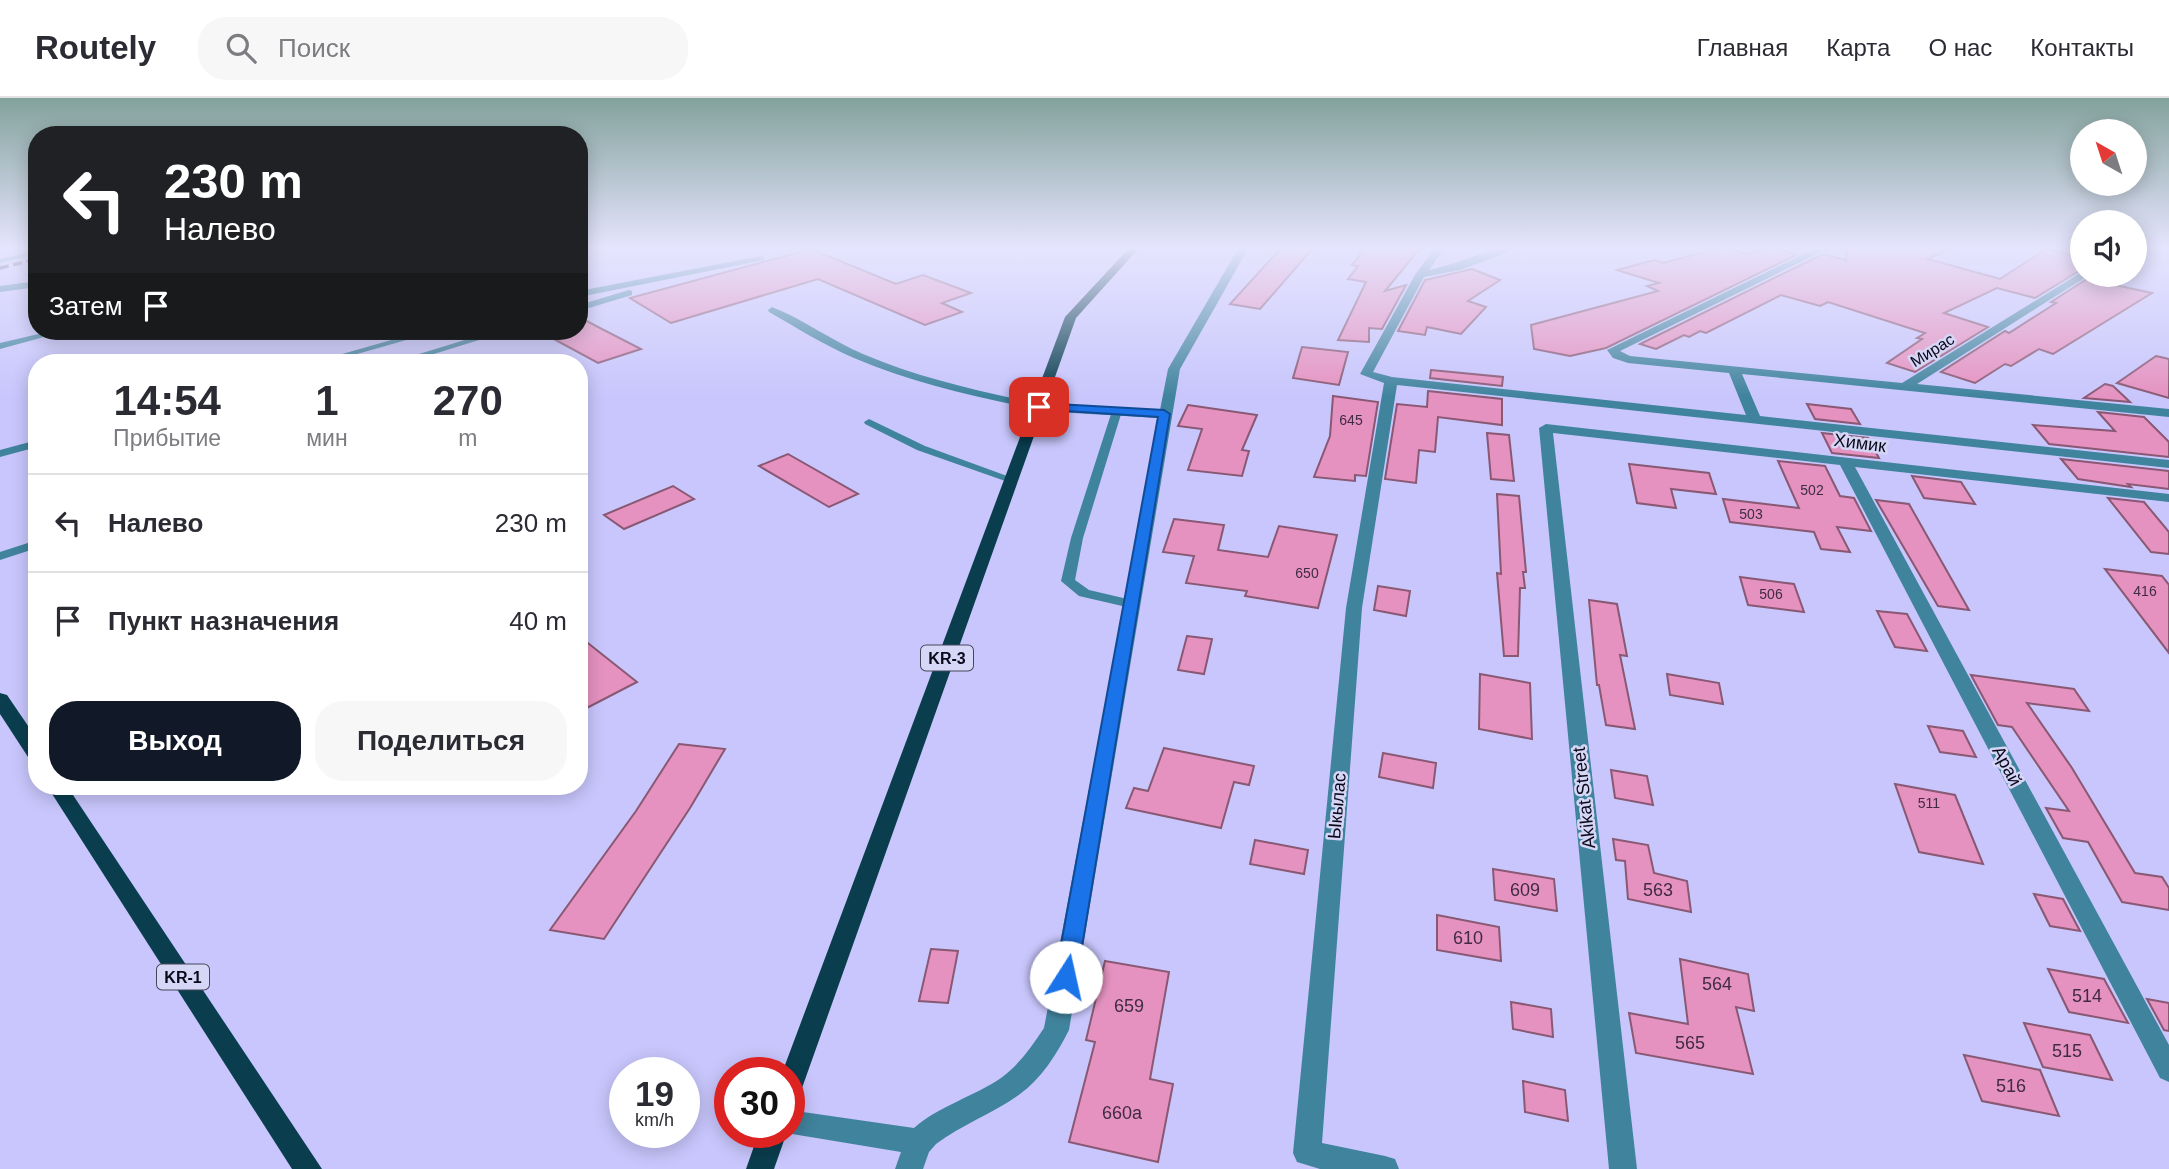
<!DOCTYPE html>
<html lang="ru">
<meta charset="utf-8">
<style>
body{margin:0;font-family:Arial,sans-serif;background:#f7f7f7;color:#2b2b33;height:100vh;display:flex;flex-direction:column;font-size:26px;white-space:nowrap}
*{box-sizing:border-box;margin:0}
p{font-size:23px;color:#7c7c81}
.icon{flex:none;width:38px;height:38px;fill:none;stroke:currentColor;stroke-width:2;stroke-linecap:round;stroke-linejoin:round}
.map{position:relative;flex:1;overflow:hidden}
.details{position:absolute;left:28px;top:256px;width:560px;height:441px;display:flex;flex-direction:column;background:#fff;border-radius:28px;box-shadow:0 4px 18px #0003}
.details>*{flex:none}
.hud{position:absolute;left:28px;top:28px;width:560px;height:214px;border-radius:28px;box-shadow:0 4px 18px #0003;background:#202124;color:#fff;overflow:hidden}
.needle{width:46px;rotate:321deg}
.fabs{position:absolute;left:2070px;top:21px;display:grid;gap:14px}
.fabs a{display:grid;place-items:center;width:77px;height:77px;border-radius:50%;background:#fff;box-shadow:0 4px 18px #0003;font-size:35px}
.speed{position:absolute;left:609px;top:959px;display:flex;gap:14px;font-size:35px;font-weight:700;text-align:center}
.speed>*{display:grid;place-content:center;width:91px;height:91px;border-radius:50%;background:#fff;box-shadow:0 4px 18px #0003;line-height:1}
.speed small{font-size:18px;font-weight:400}
.speed .limit{border:10px solid #d22;background:#fff;color:#111}
.pin{position:absolute;display:grid;place-items:center;width:60px;height:60px;color:#fff;margin:-30px;border-radius:14px;box-shadow:0 4px 10px #0006}
.me{position:absolute;width:77px;margin:-38px;rotate:10deg;stroke-linejoin:round;filter:drop-shadow(0 0 5px #0008)}
.turn{display:flex;align-items:center;gap:24px;height:147px;padding:0 21px;font-size:32px}
.turn .icon{width:91px;height:91px;stroke-width:2.5}
.turn b{display:block;font-size:49px;line-height:60px}
.then{display:flex;align-items:center;height:66px;padding:0 21px;background:#0003;gap:14px;font-size:26px}
.eta{display:flex;justify-content:space-evenly;align-items:center;height:119px;text-align:center}
.eta b{font-size:42px;font-weight:800;line-height:49px}
.primary-button{display:flex;gap:14px;margin-top:auto;padding:14px 21px}
.primary-button a{flex:1;height:80px;border-radius:28px;background:#111827;color:#fff;font-size:28px;font-weight:800;line-height:80px;text-align:center}
.primary-button a+a{background:#f7f7f7;color:#2b2b33}
ul{padding:0;list-style:none}
li{display:flex;align-items:center;gap:21px;height:98px;padding:0 21px;border-top:2px solid #e1e1e2}
li div{flex:1}
li b{display:block;font-size:26px}
li em{font-style:normal}
header{display:flex;align-items:center;gap:42px;box-sizing:border-box;height:98px;padding:0 35px;background:#fff;border-bottom:2px solid #e1e1e2}
header strong{font-size:33px}
nav{display:flex;gap:38px;margin-inline-start:auto;font-size:24px}
.search{width:490px;height:63px;background:#f7f7f7;display:flex;align-items:center;gap:18px;box-sizing:border-box;padding:0 24px;border-radius:28px;color:#7c7c81;font-size:26px}
.map>svg:first-child{display:block}
</style>
<header>
<strong>Routely</strong>
<div class="search"><svg class="icon" aria-label="search" viewBox="0 0 24 24"><circle cx="10" cy="10" r="6"/><path d="M15 15l6 6"/></svg>Поиск</div>
<nav><a>Главная</a><a>Карта</a><a>О нас</a><a>Контакты</a></nav>
</header>
<div class="map">
<svg width="2169" height="1071" viewBox="0 0 2169 1071">
<rect width="100%" height="100%" fill="#c8c6fc"/>
<g fill="#e592c0" stroke="#895873" stroke-width="2">
<path d="M1282,149H1314L1260,211L1230,206Z"/>
<path d="M1366,149H1421L1385,193L1406,187L1382,231L1369,230V244L1338,242L1366,184L1348,181L1358,168L1352,167Z"/>
<path d="M1722,149L1747,156L1772,149L1796,157L1606,250L1570,258L1534,251L1531,227L1658,193L1647,188L1659,185L1617,172L1654,162L1663,165Z"/>
<path d="M1847,149H1953L1928,161L2000,181L2046,151L2082,159V171L2035,200L1997,190L1944,215L1988,229L1915,274L1887,265L1922,241L1917,240L1925,235L1828,204L1820,208L1781,197L1706,235L1700,233L1689,239L1684,237L1656,251L1640,246L1823,156L1846,162Z"/>
<path d="M811,151L896,186L923,177L971,195L942,205L962,214L925,227L818,181L671,225L630,200Z"/>
<path d="M1472,171L1500,182L1468,203L1486,209L1461,236L1427,229L1425,237L1398,233L1425,182Z"/>
<path d="M2087,181L2152,195L2053,256L2039,251L2011,268L2005,266L1975,285L1941,274L2005,233L2009,235L2056,205L2051,204Z"/>
<path d="M579,219L600,230L641,251L598,265L539,233H579Z"/>
<path d="M1302,249L1348,254L1339,287L1293,280Z"/>
<path d="M2156,258L2169,261V300L2117,285Z"/>
<path d="M1431,272L1503,279L1502,288L1430,280Z"/>
<path d="M2105,286L2113,288L2130,304L2084,300Z"/>
<path d="M1428,293L1502,301V327L1438,319L1435,354L1419,352L1416,385L1385,381L1397,306L1427,309Z"/>
<path d="M1333,298L1378,304L1366,378L1355,377V383L1314,379L1330,338Z"/>
<path d="M1807,306L1851,311L1860,326L1815,321Z"/>
<path d="M1188,307L1257,317L1242,352L1249,353L1242,378L1188,372L1202,331L1178,328Z"/>
<path d="M2098,314L2144,319L2169,344V359L2049,346L2033,327L2115,333Z"/>
<path d="M1487,335L1509,337L1514,383L1491,381Z"/>
<path d="M1822,335L1868,340L1879,360L1832,355Z"/>
<path d="M788,356L858,396L829,409L759,368Z"/>
<path d="M2061,361L2169,373V391L2128,386L2131,389L2078,381Z"/>
<path d="M1778,363L1825,368L1840,398L1854,400L1871,433L1837,429L1850,454L1821,451L1814,434L1730,424L1723,401L1799,410Z"/>
<path d="M1629,366L1709,375L1716,396L1671,391L1676,410L1637,405Z"/>
<path d="M1912,378L1961,384L1975,406L1924,400Z"/>
<path d="M673,388L694,401L624,431L604,417Z"/>
<path d="M1497,396L1519,398L1526,474H1523L1525,490H1520L1518,558H1504L1497,475L1501,476Z"/>
<path d="M2108,400L2144,404L2169,434V456L2151,454Z"/>
<path d="M1876,402L1909,406L1969,512L1938,508Z"/>
<path d="M1174,421L1224,427L1218,452L1268,459L1279,428L1337,437L1318,510L1245,498L1247,493L1186,485L1194,458L1163,454Z"/>
<path d="M2105,471L2162,478L2169,487V555Z"/>
<path d="M1740,479L1794,486L1804,514L1748,507Z"/>
<path d="M1378,488L1410,493L1406,518L1374,512Z"/>
<path d="M1589,502L1617,506L1627,558L1620,557L1635,631L1606,627L1599,587H1597Z"/>
<path d="M1877,513L1907,516L1927,553L1895,549Z"/>
<path d="M579,538L637,584L579,614Z"/>
<path d="M1187,538L1212,541L1204,576L1178,572Z"/>
<path d="M1480,576L1530,585L1532,641L1479,631Z"/>
<path d="M1667,576L1719,585L1723,606L1670,597Z"/>
<path d="M1971,577L2074,591L2089,613L2027,605L2072,670L2135,775L2162,779L2169,790V812L2122,804L2088,744L2063,740L2046,710L2069,713L2012,629L1998,627Z"/>
<path d="M1928,628L1963,633L1976,659L1940,654Z"/>
<path d="M679,646L725,651L690,710L604,841L550,832L636,713Z"/>
<path d="M1164,650L1254,668L1249,687L1234,684L1221,730L1126,710L1134,690L1148,693Z"/>
<path d="M1383,655L1436,665L1433,690L1379,679Z"/>
<path d="M1611,672L1647,678L1653,707L1615,700Z"/>
<path d="M1895,686L1955,697L1983,766L1919,754Z"/>
<path d="M1613,741L1648,747L1654,775L1687,783L1691,814L1628,801L1625,763L1616,762Z"/>
<path d="M1255,742L1308,752L1304,776L1250,766Z"/>
<path d="M1493,771L1554,781L1557,813L1495,802Z"/>
<path d="M2034,796L2063,801L2080,833L2050,828Z"/>
<path d="M1437,817L1499,829L1501,863L1437,852Z"/>
<path d="M931,851L958,853L948,905L919,903Z"/>
<path d="M1680,861L1748,876L1754,913L1736,909L1753,976L1636,955L1629,915L1688,926Z"/>
<path d="M1105,863L1169,874L1150,981L1173,986L1158,1064L1069,1044L1095,944L1086,942Z"/>
<path d="M2048,871L2104,881L2128,925L2069,914Z"/>
<path d="M2147,901L2169,905V933L2164,932Z"/>
<path d="M1511,904L1551,911L1553,939L1513,931Z"/>
<path d="M2024,925L2090,937L2112,982L2043,969Z"/>
<path d="M1964,957L2040,972L2059,1018L1982,1003Z"/>
<path d="M1523,983L1565,992L1568,1023L1525,1014Z"/>
</g>
<g fill="none" stroke-linecap="round" stroke-linejoin="round">
<g fill="#40839d" fill-rule="evenodd">
<path d="M37,152V156L0,165V161Z"/>
<path d="M761,158H764V162L579,199V193Z"/>
<path d="M37,183V189L0,194V188Z"/>
<path d="M629,192L632,193V197L579,213V207Z"/>
<path d="M772,209C803,221 832,243 863,256C919,280 979,293 1039,306L1044,309L1039,312C976,299 913,285 854,260C824,247 797,230 769,214L768,212Z"/>
<path d="M51,233H66L0,251V245Z"/>
<path d="M423,233H438L329,264H314Z"/>
<path d="M494,233H508L408,264H393Z"/>
<path d="M1117,310L1122,313L1083,440L1075,482L1089,492L1136,503L1138,506L1136,509L1131,510L1079,498L1061,483L1071,440L1112,313Z"/>
<path d="M869,321L925,348L1018,382L1016,384H1008L917,352L865,326L864,324Z"/>
<path d="M37,342V349L0,359V352Z"/>
<path d="M37,442V450L0,462V454Z"/>
</g>
<g fill="#40839d" fill-rule="evenodd">
<path d="M1239,149H1249L1180,271L1069,932C1057,956 1041,981 1020,996C993,1016 962,1026 936,1046L929,1054L923,1071H895L901,1054L780,1034H789V1012L914,1030C939,1008 973,999 1001,980C1019,967 1032,948 1044,930L1159,320L1039,313L1032,309L1039,305L1160,312L1168,271Z"/>
<path d="M1435,149H1445L1429,172C1459,166 1491,148 1522,149L1460,172L1424,179L1373,274L1392,279L1746,317L1729,275L1628,265L1613,260L1607,252L1818,149H1831L1620,253L1630,258L1902,285L2082,174V177H2089L1917,286L2169,311V319L1742,276L1760,318L2169,362V370L1397,287L1362,510L1322,1045L1385,1058L1395,1061L1399,1071H1320L1297,1064L1293,1055L1346,510L1384,285L1360,276L1415,177Z"/>
<path d="M1546,326L2169,396V404L1855,369L2169,947V984L2160,980L1840,367L1553,335L1637,1071H1609L1539,330Z"/>
</g>
<g fill="#0a3e4f" fill-rule="evenodd">
<path d="M1130,149H1140L1076,220L802,990L798,998L789,1002V975H782L1065,219Z"/>
<path d="M0,595L7,597L37,641V664L30,662L0,616Z"/>
<path d="M47,688H67L322,1071H292Z"/>
<path d="M759,1034H787L774,1071H746Z"/>
</g>
<path stroke="#27263c" stroke-width="3.5" stroke-dasharray="9 4.5" stroke-linecap="butt" d="M0,170L37,161"/>
</g>
<linearGradient id="sky" x2="0" y2="1"><stop stop-color="#83a29c"/><stop offset="0.5" stop-color="#e6e5fe"/><stop offset="1" stop-color="#e6e5fe" stop-opacity="0"/></linearGradient>
<rect width="2169" height="299" fill="url(#sky)"/>
<path fill="#1a73e8" stroke="#114b97" stroke-width="2" d="M1039,305L1164,312L1170,316L1077,879L1074,885L1066,888L1058,885L1055,879L1158,319L1035,311L1033,309Z"/>
<g text-anchor="middle" stroke-width="5" stroke-linejoin="round" paint-order="stroke">
<g font-size="14" fill="#412b44">
<text x="1351" y="327">645</text>
<text x="1812" y="397">502</text>
<text x="1751" y="421">503</text>
<text x="1307" y="480">650</text>
<text x="2145" y="498">416</text>
<text x="1771" y="501">506</text>
<text x="1929" y="710">511</text>
</g>
<g font-size="16" fill="#0a091a" stroke="#d6d6f6">
<text transform="translate(1932 252) rotate(-32)" y="6">Мирас</text>
</g>
<g fill="#d6d6f6" stroke="#47465c" stroke-width="2">
<rect x="921" y="547.5" width="52" height="25" rx="5"/>
<rect x="157" y="866.5" width="52" height="25" rx="5"/>
</g>
<g font-size="16" font-weight="bold" fill="#0a091a">
<text x="947" y="566">KR-3</text>
<text x="183" y="885">KR-1</text>
</g>
<g font-size="18" fill="#0a091a" stroke="#d6d6f6">
<text transform="translate(1860 345) rotate(7)" y="6">Химик</text>
<text transform="translate(2007 668) rotate(62)" y="6">Арай</text>
<text transform="translate(1584 700) rotate(-96)" y="6">Akikat Street</text>
<text transform="translate(1337 708) rotate(-85)" y="6">Ыкылас</text>
</g>
<g font-size="18" fill="#412b44">
<text x="1525" y="798">609</text>
<text x="1658" y="798">563</text>
<text x="1468" y="846">610</text>
<text x="1717" y="892">564</text>
<text x="2087" y="904">514</text>
<text x="1129" y="914">659</text>
<text x="1690" y="951">565</text>
<text x="2067" y="959">515</text>
<text x="2011" y="994">516</text>
<text x="1122" y="1021">660а</text>
</g>
</g>
</svg>
<div class="fabs">
<a><svg class="needle" viewBox="-14 -14 28 28"><path d="M0-13l5 13h-10z" fill="#e53935"/><path d="M0 13l5-13h-10z" fill="#7c7c81"/></svg></a>
<a><svg class="icon" aria-label="sound" viewBox="0 0 24 24"><path d="M4 9h4l5-4v14l-5-4H4zM17 9q2 3 0 6"/></svg></a>
</div>
<div class="speed"><div>19<small>km/h</small></div><div class="limit">30</div></div>
<div class="pin" style="left:1039px;top:309px;background:#d93025"><svg class="icon" aria-label="arrive" viewBox="0 0 24 24"><path d="M6 21V4h12l-3 4 3 4H6"/></svg></div>
<svg class="me" style="left:1066px;top:879px" viewBox="-20 -20 40 40"><circle r="19" fill="#fff"/><path d="M0-13L10 11 0 6-10 11z" fill="#1a73e8"/></svg>
<div class="hud">
<div class="turn"><svg class="icon" aria-label="left" viewBox="0 0 24 24"><path d="M17 20v-9H6M10 6l-5 5 5 5"/></svg><div><b>230 m</b>Налево</div></div>
<div class="then">Затем<svg class="icon" aria-label="arrive" viewBox="0 0 24 24"><path d="M6 21V4h12l-3 4 3 4H6"/></svg></div>
</div>
<section class="details">
<div class="eta">
<div><b>14:54</b><p>Прибытие</p></div>
<div><b>1</b><p>мин</p></div>
<div><b>270</b><p>m</p></div>
</div>
<ul>
<li><svg class="icon" aria-label="left" viewBox="0 0 24 24"><path d="M17 20v-9H6M10 6l-5 5 5 5"/></svg><div><b>Налево</b></div><em>230 m</em></li>
<li><svg class="icon" aria-label="arrive" viewBox="0 0 24 24"><path d="M6 21V4h12l-3 4 3 4H6"/></svg><div><b>Пункт назначения</b></div><em>40 m</em></li>
</ul>
<div class="primary-button"><a>Выход</a><a>Поделиться</a></div>
</section>
</div>
